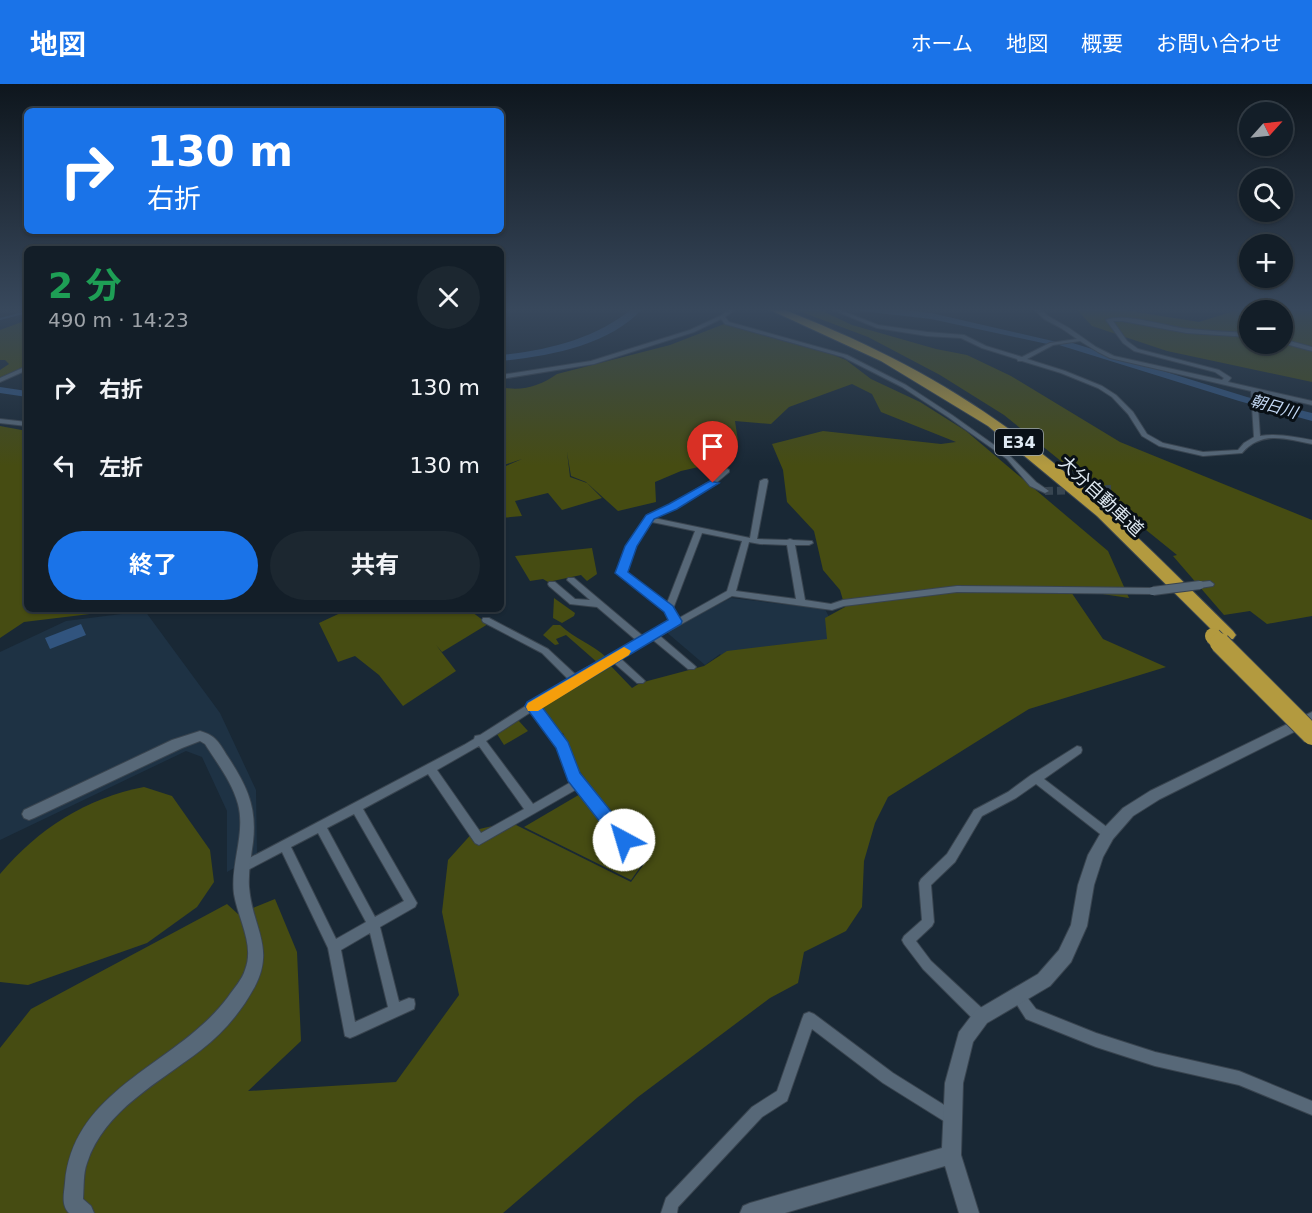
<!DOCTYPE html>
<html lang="ja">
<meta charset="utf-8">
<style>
body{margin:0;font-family:"DejaVu Sans","Noto Sans JP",sans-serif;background:#1c2730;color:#f1f3f6;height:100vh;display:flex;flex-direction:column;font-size:22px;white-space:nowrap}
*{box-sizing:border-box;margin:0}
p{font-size:20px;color:#9da2a8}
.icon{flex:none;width:33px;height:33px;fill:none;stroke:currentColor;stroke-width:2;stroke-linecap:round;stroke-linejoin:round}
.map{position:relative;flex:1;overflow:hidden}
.side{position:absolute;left:24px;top:162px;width:480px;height:366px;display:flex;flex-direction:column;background:#131e28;border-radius:9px;box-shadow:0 2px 4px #0004,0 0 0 2px #323c45}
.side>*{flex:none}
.top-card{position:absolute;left:24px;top:24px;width:480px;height:126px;border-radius:9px;box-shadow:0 2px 4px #0004,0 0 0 2px #323c45;background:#1a73e8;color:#fff;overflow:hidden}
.needle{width:39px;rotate:63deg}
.fabs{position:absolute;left:1239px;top:18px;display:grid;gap:12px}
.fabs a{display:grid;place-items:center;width:54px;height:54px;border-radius:50%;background:#131e28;box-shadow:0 2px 4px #0004,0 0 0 2px #323c45;font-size:30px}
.pin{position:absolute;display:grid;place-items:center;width:51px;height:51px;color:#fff;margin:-62px -26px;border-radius:50% 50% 50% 0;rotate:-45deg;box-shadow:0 0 6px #0007}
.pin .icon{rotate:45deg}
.me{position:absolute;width:66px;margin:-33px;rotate:321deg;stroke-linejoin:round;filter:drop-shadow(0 0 4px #0008)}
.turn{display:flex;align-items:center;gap:21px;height:126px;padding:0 24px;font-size:27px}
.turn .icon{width:78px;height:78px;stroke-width:2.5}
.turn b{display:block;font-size:42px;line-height:51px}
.round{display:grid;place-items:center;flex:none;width:63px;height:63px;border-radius:32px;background:#1c2730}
.overview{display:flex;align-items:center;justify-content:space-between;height:102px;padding:0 24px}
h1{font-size:36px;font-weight:700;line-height:45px;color:#1e9e55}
.action{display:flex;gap:12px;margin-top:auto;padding:12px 24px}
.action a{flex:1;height:69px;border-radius:36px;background:#1a73e8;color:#fff;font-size:24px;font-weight:700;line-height:69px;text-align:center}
.action a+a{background:#1c2730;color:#f1f3f6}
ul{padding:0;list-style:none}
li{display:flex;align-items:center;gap:18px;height:78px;padding:0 24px}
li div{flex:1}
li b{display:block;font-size:22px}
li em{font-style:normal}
header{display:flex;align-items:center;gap:36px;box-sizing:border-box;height:84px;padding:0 30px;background:#1a73e8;color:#fff}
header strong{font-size:28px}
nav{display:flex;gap:33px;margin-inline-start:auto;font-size:21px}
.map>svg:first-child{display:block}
</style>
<header>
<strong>地図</strong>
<nav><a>ホーム</a><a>地図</a><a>概要</a><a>お問い合わせ</a></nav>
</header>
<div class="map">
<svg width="1312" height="1129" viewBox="0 0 1312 1129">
<rect width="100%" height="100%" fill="#192835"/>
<g fill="#1e3244">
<path d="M731,514L825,525L849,573L757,624L720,570L705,581L664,546Z"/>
<path d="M145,527L220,629L256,706L257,771L227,788V727L202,673L186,667L0,756V568L66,537Z"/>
</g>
<g fill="#464c12" fill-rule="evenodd">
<path d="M791,224H816L852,241L936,265L967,271L1011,292L1120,358L1312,436V532L1267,540L1250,527L1224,531L1173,472L1177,471L1004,331L940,291L868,253Z"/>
<path d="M1079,224H1111L1199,238L1240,225L1237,224H1312V298L1167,267L1092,242L1076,225ZM1250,226H1282V260H1250Z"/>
<path d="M27,236V283L0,295V286L9,280L5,276H0V246Z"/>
<path d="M724,240L813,263L846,276L871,295L920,318L966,347L1108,467L1129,514L1069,505L1103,555L1166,583L1029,625L888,713L875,739L864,777L862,823L846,847L804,868L798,899L770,914L638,1013L503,1129H0V964L31,925L227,820L238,830L275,815L297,868L301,957L248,1007L396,998L459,911L442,828L448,776L475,746L510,738L631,798L647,776L577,684L563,649L561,650L538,622L608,579L632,604L640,599L704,582L727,567L827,555L825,534L845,523L840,506L823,486L814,447L787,418L783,386L772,360L823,347L941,360L956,358L881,328L872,310L852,300L789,323L771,340L735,337L738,357L725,377L681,387L655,398L656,418L618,427L586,398L571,392L567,368L570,393L587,399L602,414L562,426L548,409L515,417L522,432L501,434V384L522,375L501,382V303C521,308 540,302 557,290L670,261Z"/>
<path d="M0,342L27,347V525H124L123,526L24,538L0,554Z"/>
<path d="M592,464L597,490L587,497L581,491L548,498L543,495L530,497L515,472Z"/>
<path d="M554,514L575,529L574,532L562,539L553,534Z"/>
<path d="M349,525H468L488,540L442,568L436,561L456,587L403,622L379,591L355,572L338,578L319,539Z"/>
<path d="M553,541H560C575,555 591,559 607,574L598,579L566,551L556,555L559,560L555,561L543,551Z"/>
<path d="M518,636L528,647L504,661L497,650Z"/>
<path d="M144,703L172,712L210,766L214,798L197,823L147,859L28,901L0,898V790C38,745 86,714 144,703Z"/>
<path d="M582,709L623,762L632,758L646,775L631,796L524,743Z"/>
</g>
<path fill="#31547e" d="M81,540L86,551L50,565L45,554Z"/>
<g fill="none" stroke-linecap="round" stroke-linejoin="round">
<path stroke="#31547e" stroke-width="2" d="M0,235L27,228"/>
<g fill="#31547e" fill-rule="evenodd">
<path d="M633,224H643C609,262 549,272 501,277V271C549,266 595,255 633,224Z"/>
<path d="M856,224H883L931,229L1057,258L1052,261L931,235L861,227Z"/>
<path d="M1063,256L1247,313L1312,329V337L1239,317L1059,261L1058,259Z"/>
<path d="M0,303L27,307V313L0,309Z"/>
</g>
<path stroke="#374551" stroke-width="8" stroke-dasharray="8 4" stroke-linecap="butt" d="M1045,407L1111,405"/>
<defs>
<g id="minor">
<path d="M501,224H511L501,227Z"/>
<path d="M732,224H738L725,233L729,238L847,271L906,301L952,331L1011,373L1036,398L1049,407L1045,409L1030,402L1007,375L948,333L902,303L843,273L725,240L721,235L694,248L594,280L501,295V291L591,277L690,246L720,232Z"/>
<path d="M828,224H835L878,241L927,248L964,251L986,262L1022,273L1050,259L1077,255L1061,244L1044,235L1033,224H1038L1048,232L1069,244L1096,263L1114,272L1222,296L1224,294L1215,288L1134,267L1123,259L1106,236C1125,228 1167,243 1189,245C1209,247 1229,248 1250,249V253L1187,249L1122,237H1113L1127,257L1138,265L1219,286L1230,293L1231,294L1228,298L1312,317V321L1257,308L1260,352C1278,349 1295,353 1312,356V360C1286,355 1262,346 1242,369L1203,372L1159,362L1142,352L1128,330L1112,313L1098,304L1061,289L1022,277H1018L1017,275L982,264L961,254L927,252L877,244ZM1080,257L1098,268L1110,274L1251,307L1254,353L1244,359L1238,366L1203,368L1163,359L1147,350L1133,328L1116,311L1102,302L1065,287L1027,275L1053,261Z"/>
<path d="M1282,255L1312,263V267L1282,259Z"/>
<path d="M27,282V286L0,298V294Z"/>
<path d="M0,335L27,338V342L0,339Z"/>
<path d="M727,385L729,386V388C707,408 681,422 654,434L750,454L760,397L764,395H767L768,397L757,455L787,456L790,455L793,456L812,457L813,459L809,461H795L805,516L831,520L843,516L957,502L1153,504L1157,507L1153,510L957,508L844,522L832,526L732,512L660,552L694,581L696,583L694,585H688L653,556L620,574L643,595L645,597L643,599H637L613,578L577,597L538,623L567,659L578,690L628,753L630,756L628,759L624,761L620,759L577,705L479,761L475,759L428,690L363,725L417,819L415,823L380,843L399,918L409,914L414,915L415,920L414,925L355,952L350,954L345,952L328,864L282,768L244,788L240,787L238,783L240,779L464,661L474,655L475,652L480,651L568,595L542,569L483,538L482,536L483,534H489L548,565L575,590L637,557L597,523L570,520L549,502L548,500L549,498H555L575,515L590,516L567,496L568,494H574L644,553L672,538L666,527L618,489L627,462L647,431L670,421L710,397ZM652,438L695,447L667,519L626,488L635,462L650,439ZM702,449L742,457L727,507L679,534L673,525ZM749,458L760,460L787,461L796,515L736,507ZM531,628L558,664L568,692L571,698L533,720L486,657ZM479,662L524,725L481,749L437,686ZM354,730L404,817L375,833L327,744ZM318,749L366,838L336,855L291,763ZM370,849L388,923L355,938L341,866Z"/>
<path d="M1210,497L1214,500L1213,502L1200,504L1196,501L1200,498Z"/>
<path d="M1077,662L1081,663L1082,666L1081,669L1044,695L1112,747L1114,750L1112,753L1108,755L1104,753L1036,700L1016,714L982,732L955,778L931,801L934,838L932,842L916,857L931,877L986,928L988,933L986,938L981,940L976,938L923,885L904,860L902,856L904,852L922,836L919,799L921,795L947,770L974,726L1008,708L1031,691Z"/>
<path d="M1018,907L1023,908L1036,925L1096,949L1155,968L1239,987L1312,1017V1031L1239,1001L1155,982L1096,963L1026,935L1012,913L1013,908Z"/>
<path d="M809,928L814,930L893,989L957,1029L959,1034L957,1039L952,1041L947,1039L883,999L812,945L787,1017L762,1033L678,1123L677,1129H661L666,1114L752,1023L777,1007L802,935L804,930Z"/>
</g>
<g id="tertiary">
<path d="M1312,628V639L1160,715L1133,732L1113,755L1103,773L1094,801L1087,842L1071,878L1050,902L987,939L973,958L963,999L961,1071L979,1129H959L945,1082L785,1129H740L743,1122L750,1119L942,1064L945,999L959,948L975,927L1038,890L1059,866L1071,841L1078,801L1088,771L1103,745L1123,724L1150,707Z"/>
<path d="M200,647C217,652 219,659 228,673C247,702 257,723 253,758C251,773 248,788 249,803C252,843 276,864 254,904C241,928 223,949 201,966C160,998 104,1026 87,1079C83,1089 84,1103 83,1115L91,1122L94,1129H69C61,1121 64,1110 65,1099C73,1003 178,981 228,913C234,904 242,896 245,886C255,861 238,835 234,810C230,780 246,750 238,720C232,698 217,679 205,660L200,657L182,664L34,734L29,736L24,734L22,730L24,726L172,656Z"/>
</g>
<path id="motorway" d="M766,224H779C855,253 929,289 996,336C1084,396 1158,473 1233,547L1236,551L1233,555H1221L1097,432L988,342L881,277Z"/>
</defs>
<use href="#minor" stroke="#39444f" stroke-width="2"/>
<use href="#tertiary" stroke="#39444f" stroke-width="2"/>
<use href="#motorway" stroke="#39444f" stroke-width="2"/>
<use href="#minor" fill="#576878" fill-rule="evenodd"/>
<use href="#tertiary" fill="#576878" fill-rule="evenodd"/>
<use href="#motorway" fill="#b39a3f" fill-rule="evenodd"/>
<defs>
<path id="minor-bridge" d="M1153,507L1200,501"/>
<path id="motorway-bridge-far1" d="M1213,552L1221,560"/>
<path id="motorway-bridge" d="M1220,559L1312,651"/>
</defs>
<use href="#minor-bridge" stroke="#39444f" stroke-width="10" stroke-linecap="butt"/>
<use href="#motorway-bridge-far1" stroke="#39444f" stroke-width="18" stroke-linecap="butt"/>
<use href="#motorway-bridge" stroke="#39444f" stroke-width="22" stroke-linecap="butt"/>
<use href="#minor-bridge" stroke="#576878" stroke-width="8"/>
<use href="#motorway-bridge-far1" stroke="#b39a3f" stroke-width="16"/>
<use href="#motorway-bridge" stroke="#b39a3f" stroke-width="20"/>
</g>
<linearGradient id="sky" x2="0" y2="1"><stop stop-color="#0e161d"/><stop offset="0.59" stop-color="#38485c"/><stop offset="1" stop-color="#38485c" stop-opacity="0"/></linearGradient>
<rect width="1312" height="382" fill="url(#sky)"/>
<path fill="#1a73e8" stroke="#114b97" stroke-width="1.5" d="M710,397L719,399L677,425L654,435L637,462L628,488L673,522L682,537L681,540L542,623L568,658L580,689L630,751L632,756L630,761L624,763L618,761L568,697L556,664L525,622L527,618L668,536L664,528L615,489L625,462L646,431L669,420Z"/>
<path fill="#f59e0b" d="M624,563L631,567L629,571L538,627H528L526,623L528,619Z"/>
<g text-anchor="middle" stroke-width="6" stroke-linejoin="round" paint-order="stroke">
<g font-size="16" font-style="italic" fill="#c5daf6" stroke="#091016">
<text transform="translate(1274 322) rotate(16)" y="6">朝日川</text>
</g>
<rect fill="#091016" stroke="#9fa8b0" stroke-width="1.5" x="995" y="345" width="48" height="26" rx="4.5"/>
<g font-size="16" font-weight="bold" fill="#dfe9f2">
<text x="1019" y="364">E34</text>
</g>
<g font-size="18" fill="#dfe9f2" stroke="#091016">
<text transform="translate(1101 412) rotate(43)" y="6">大分自動車道</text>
</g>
</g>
</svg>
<div class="fabs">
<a><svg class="needle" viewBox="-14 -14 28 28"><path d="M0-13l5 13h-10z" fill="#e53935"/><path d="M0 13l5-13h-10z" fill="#9da2a8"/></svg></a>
<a><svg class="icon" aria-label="search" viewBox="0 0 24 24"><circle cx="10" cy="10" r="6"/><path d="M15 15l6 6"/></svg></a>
<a>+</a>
<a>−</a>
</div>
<div class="pin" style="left:713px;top:399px;background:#d93025"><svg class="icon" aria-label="arrive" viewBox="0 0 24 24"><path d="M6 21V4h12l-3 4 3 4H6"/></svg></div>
<svg class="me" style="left:624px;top:756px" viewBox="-20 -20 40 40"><circle r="19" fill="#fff"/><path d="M0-13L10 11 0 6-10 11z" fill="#1a73e8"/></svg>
<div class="top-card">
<div class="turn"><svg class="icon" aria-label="right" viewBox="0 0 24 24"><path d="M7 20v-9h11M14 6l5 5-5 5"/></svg><div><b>130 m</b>右折</div></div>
</div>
<section class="side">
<div class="overview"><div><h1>2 分</h1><p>490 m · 14:23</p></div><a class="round"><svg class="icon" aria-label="close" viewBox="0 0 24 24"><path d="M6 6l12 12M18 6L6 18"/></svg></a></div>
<ul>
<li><svg class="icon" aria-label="right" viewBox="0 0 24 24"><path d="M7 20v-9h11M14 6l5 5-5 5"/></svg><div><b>右折</b></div><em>130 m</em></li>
<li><svg class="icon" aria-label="left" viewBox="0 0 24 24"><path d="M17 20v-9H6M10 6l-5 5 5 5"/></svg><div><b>左折</b></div><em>130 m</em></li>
</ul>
<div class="action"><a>終了</a><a>共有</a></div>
</section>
</div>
